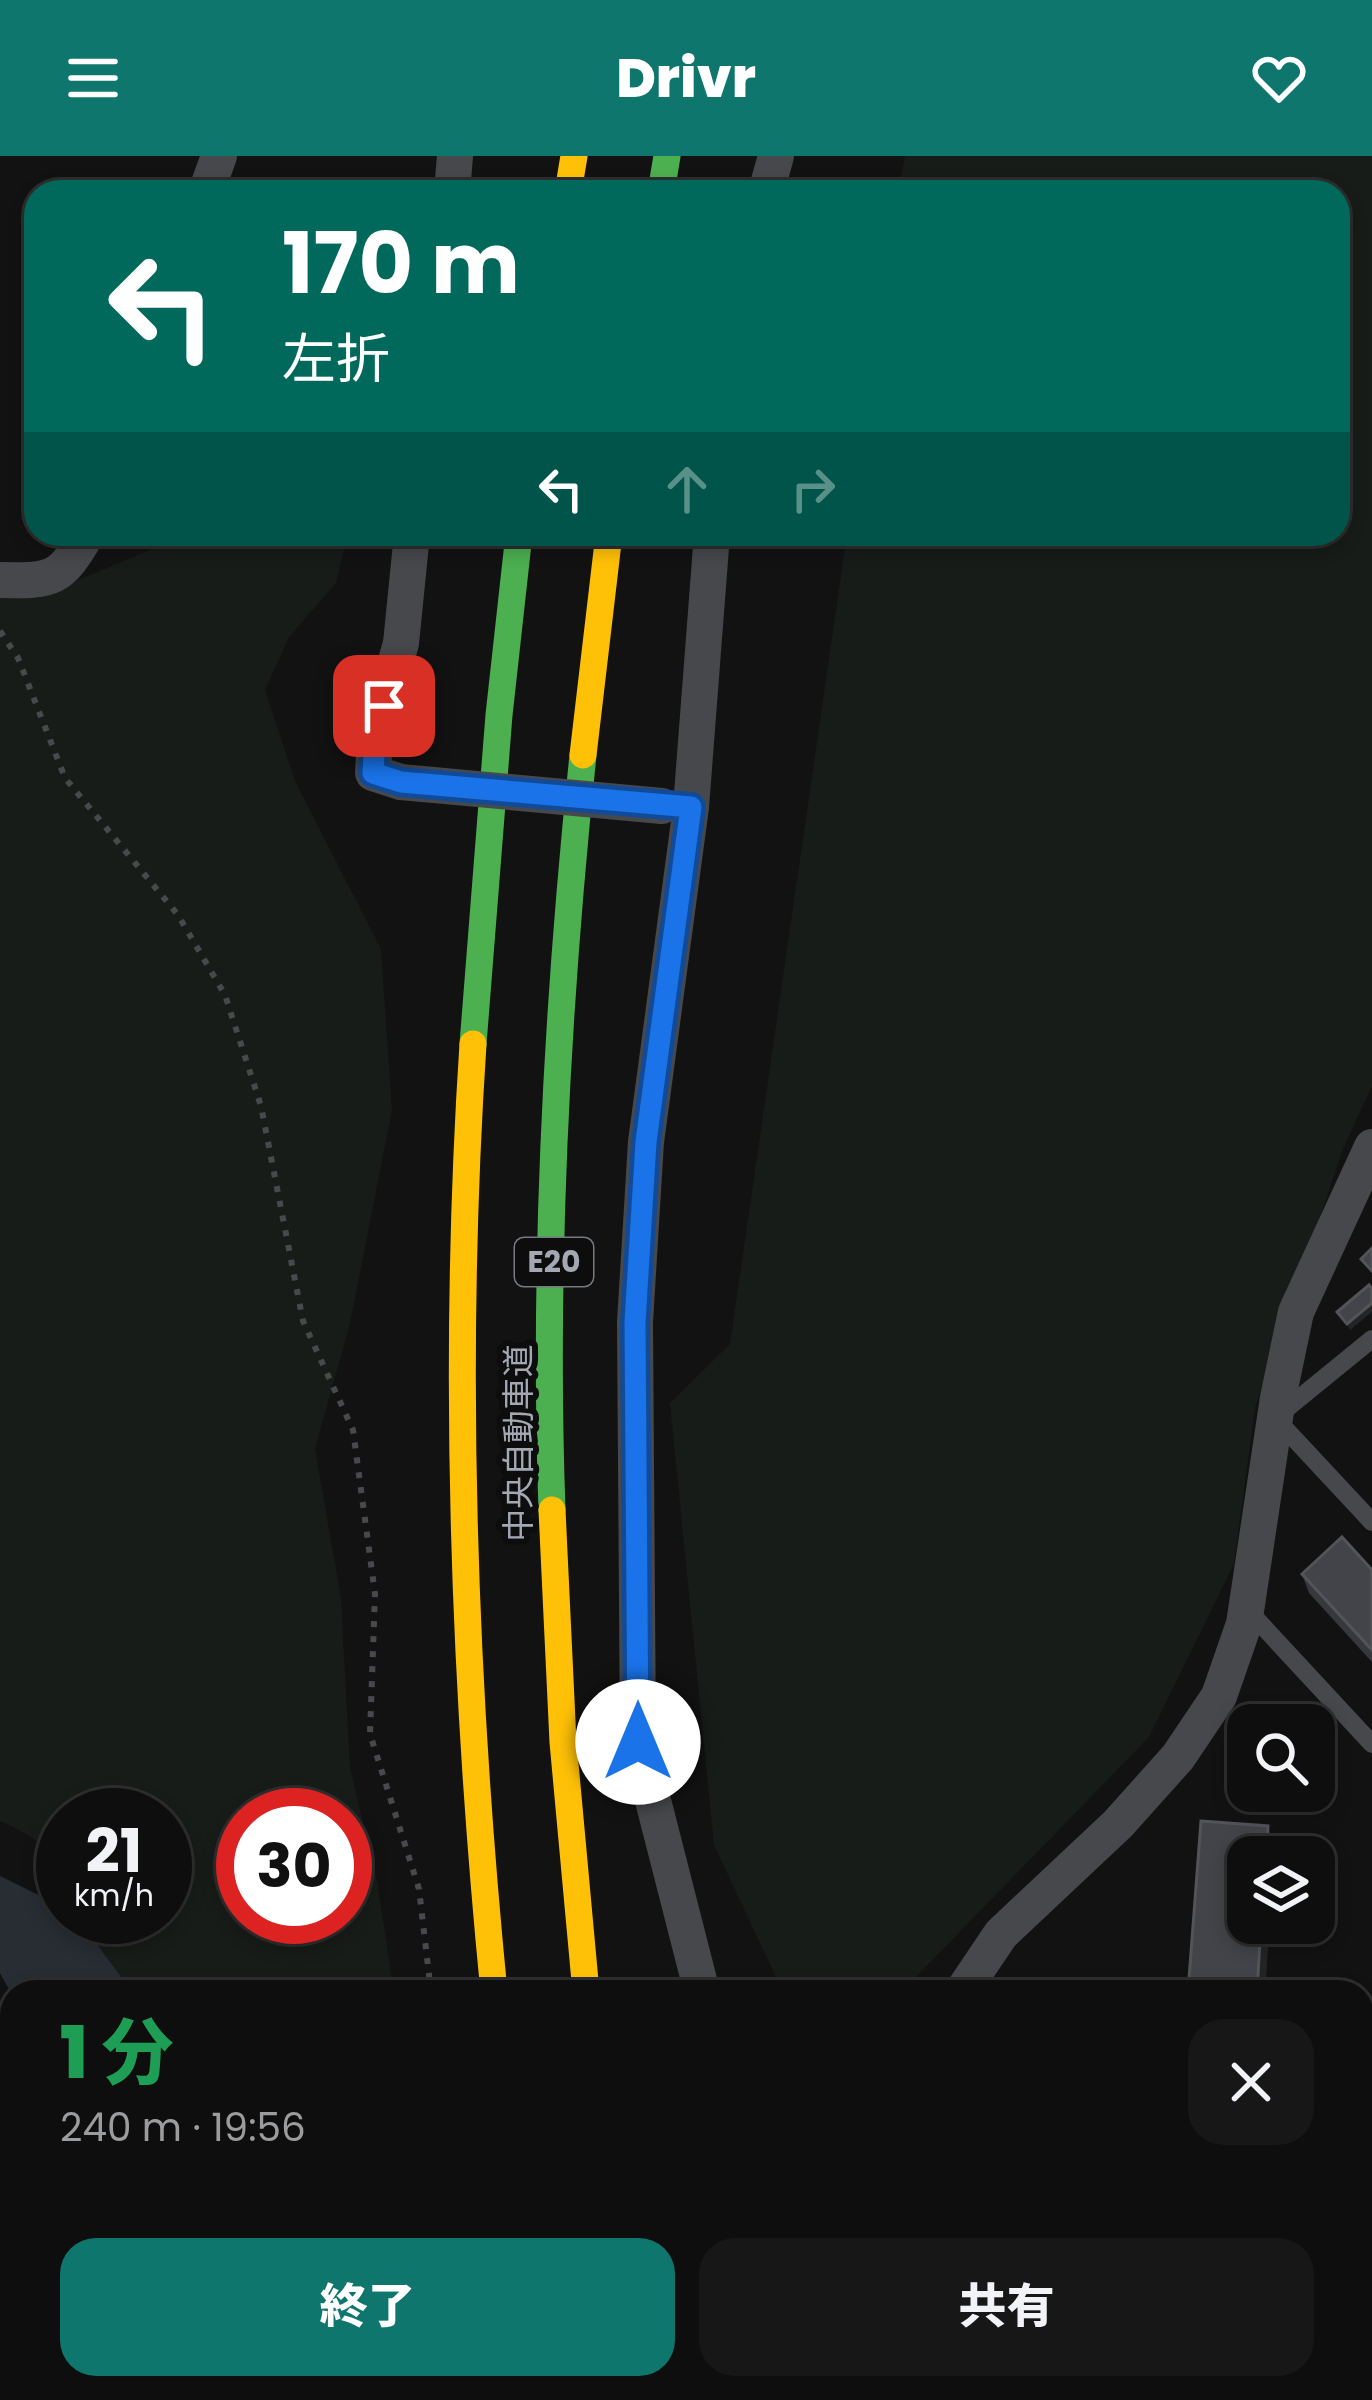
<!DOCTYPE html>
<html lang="ja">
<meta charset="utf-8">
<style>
body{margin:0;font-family:Poppins,"Noto Sans JP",sans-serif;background:#171717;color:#f1f3f6;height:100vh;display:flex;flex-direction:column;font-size:45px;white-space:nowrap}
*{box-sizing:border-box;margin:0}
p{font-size:39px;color:#9b9c9e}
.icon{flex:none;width:66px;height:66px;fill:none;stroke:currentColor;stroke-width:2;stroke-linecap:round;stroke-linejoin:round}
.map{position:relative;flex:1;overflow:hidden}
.side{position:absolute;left:0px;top:1824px;width:1374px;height:420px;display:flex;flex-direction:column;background:#0e0e0e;border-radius:36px 36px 0 0;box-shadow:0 6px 18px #0003,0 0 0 3px #2e2e2e}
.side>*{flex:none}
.banner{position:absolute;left:24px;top:24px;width:1326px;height:366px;border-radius:36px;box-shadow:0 6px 18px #0003,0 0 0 3px #2e2e2e;background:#00695c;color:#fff;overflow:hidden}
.buttons{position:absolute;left:1227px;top:1548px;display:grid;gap:24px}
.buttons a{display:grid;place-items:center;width:108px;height:108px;border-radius:24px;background:#0e0e0e;box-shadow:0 6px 18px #0003,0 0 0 3px #2e2e2e;font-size:60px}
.speed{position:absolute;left:36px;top:1632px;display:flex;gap:24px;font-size:60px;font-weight:700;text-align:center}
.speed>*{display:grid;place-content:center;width:156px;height:156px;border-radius:50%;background:#0e0e0e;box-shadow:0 6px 18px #0003,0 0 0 3px #2e2e2e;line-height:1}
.speed small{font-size:30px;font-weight:400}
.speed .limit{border:18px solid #d22;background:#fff;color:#111}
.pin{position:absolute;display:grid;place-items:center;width:102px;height:102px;color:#fff;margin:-51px;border-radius:24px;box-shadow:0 6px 18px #0006}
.me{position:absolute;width:132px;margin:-66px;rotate:0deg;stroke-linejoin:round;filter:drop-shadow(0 0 9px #0008)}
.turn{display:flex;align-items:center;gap:42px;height:252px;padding:0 60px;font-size:54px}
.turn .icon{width:156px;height:156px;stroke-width:2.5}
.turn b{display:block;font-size:84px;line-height:102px}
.lanes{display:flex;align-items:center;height:114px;padding:0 60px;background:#0003;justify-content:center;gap:60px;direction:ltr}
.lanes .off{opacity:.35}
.round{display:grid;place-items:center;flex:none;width:126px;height:126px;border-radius:36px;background:#171717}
.head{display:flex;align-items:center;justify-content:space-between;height:204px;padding:0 60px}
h1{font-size:72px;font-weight:800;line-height:90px;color:#1e9e55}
.primary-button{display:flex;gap:24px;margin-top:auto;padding:24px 60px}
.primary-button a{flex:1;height:138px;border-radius:36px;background:#0f766e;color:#fff;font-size:48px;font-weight:800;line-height:138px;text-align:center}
.primary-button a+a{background:#171717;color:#f1f3f6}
header{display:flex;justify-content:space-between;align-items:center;height:156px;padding:0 60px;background:#0f766e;color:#fff;font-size:54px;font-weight:800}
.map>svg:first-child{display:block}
</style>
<header><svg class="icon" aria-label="menu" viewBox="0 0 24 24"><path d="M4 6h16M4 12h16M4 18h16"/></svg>Drivr<svg class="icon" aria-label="heart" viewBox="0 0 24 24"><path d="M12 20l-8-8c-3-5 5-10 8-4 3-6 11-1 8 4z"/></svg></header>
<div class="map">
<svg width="1372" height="2244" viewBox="0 0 1372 2244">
<rect width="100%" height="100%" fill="#121213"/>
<g fill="#171c18" fill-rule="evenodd">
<path d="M905,0H1372V930L1343,993L1255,1252L1234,1408L1149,1581L914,1823L888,1836H783L714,1689L670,1247L730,1188L847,378H1338V36H898Z"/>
<path d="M178,378H348L336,427L289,481L265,534L295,625L381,793L392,954L350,1167L315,1293L341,1442L350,1612L377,1725L394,1836H132L77,1761H165V1659H63V1716C55,1692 22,1674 0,1665V435L47,437L145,396ZM243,1659H345V1761H243Z"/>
<path d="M0,1902L12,1929V2188L0,2172Z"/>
<path d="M29,2232H186L188,2244H31Z"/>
<path d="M294,2232H470L471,2244H296Z"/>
</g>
<path fill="#272d33" d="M0,1720L63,1751V1761H77L132,1836H12V1839L0,1817Z"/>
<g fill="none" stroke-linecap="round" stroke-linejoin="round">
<g stroke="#48494d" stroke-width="6" stroke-dasharray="6 9" stroke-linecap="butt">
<path d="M0,475L18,502L65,622L178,759L225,839L261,950L303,1165L353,1274L375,1438L370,1578L419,1733L431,1836"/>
<path d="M494,2232L496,2244"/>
</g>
<g stroke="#47484b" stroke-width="18">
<path d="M1372,1183L1275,1262L1372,1366"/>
<path d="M1246,1452L1372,1588"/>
</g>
<g stroke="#47484b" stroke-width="36">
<path d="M206,36L219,0"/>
<path d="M452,36L455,0"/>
<path d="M766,36L776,0"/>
<path d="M0,424C54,425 60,424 87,378"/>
<path d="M401,626L373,617L375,581L401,487L412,378"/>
<path d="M702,1836L638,1586L635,1166L646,986L691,651L712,378"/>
<path d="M962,1836L1001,1778L1118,1668L1178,1601L1219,1540L1244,1468L1278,1242L1296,1156L1372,991"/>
<path d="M812,2244L813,2232"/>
</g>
<g stroke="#4caf50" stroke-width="27">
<path d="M661,36L667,0"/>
<path d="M473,888L499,559L519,378"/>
<path d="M552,1354C543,1102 557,849 583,599"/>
<path d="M640,2232L643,2244"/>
</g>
<g stroke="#ffc107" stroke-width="27">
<path d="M568,36L574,0"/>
<path d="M583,599L609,378"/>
<path d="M473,888C452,1205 463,1521 494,1836"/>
<path d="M552,1354L563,1586L586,1836"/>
<path d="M555,2232L557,2244"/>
</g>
<path stroke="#47484b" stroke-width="36" d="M401,626L662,650"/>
</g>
<g fill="#37383c">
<path d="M1372,1414V1506L1309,1437L1302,1418Z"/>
<path d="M1372,2021V2072L1362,2066V2023L1369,2026Z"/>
<path d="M854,2232H930L926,2239L918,2235L922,2244H854L851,2237Z"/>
</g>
<g fill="#232426">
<path d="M1372,1147V1156L1350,1174L1347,1168Z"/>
<path d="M1268,1670L1275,1690V1701H1266Z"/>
<path d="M1261,1767H1270L1265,1836H1257Z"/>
</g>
<g fill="#434449" stroke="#525459" stroke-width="3">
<path d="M1372,1092V1115L1361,1103Z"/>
<path d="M1369,1129L1372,1133V1147L1347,1168L1337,1156Z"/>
<path d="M1342,1381L1372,1414V1494L1302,1418Z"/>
<path d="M1201,1665L1268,1670L1266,1701H1248V1767H1261L1257,1836H1188Z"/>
<path d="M1372,2021V2061L1362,2055V2023L1369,2026Z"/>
<path d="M854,2232H915L918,2234L912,2244H863L851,2237Z"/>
</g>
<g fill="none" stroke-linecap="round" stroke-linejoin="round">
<defs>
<path id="route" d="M384,550L375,580L373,617L401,626L691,651L646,986L635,1166L638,1586"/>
</defs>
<use href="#route" stroke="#114b97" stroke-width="30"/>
<use href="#route" stroke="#1a73e8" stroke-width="21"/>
</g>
<g text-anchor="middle" stroke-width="12" stroke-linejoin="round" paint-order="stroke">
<rect fill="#0d0d0e" stroke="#767a82" stroke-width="3" x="515" y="1082" width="78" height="48" rx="9"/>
<g font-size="30" font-weight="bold" fill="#a3a8b3">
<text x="554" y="1116">E20</text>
</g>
<g font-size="33" fill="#a3a8b3" stroke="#0d0d0e">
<text transform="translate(518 1287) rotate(-90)" y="12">中央自動車道</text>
</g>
</g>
</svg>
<div class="buttons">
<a><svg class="icon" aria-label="search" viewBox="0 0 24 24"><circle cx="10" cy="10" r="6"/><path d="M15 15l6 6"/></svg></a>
<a><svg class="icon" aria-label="layers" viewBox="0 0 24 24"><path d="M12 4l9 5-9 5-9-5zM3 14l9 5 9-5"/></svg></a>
</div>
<div class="speed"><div>21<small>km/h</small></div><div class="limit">30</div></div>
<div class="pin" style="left:384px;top:550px;background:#d93025"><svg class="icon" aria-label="arrive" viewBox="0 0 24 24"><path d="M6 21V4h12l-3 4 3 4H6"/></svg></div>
<svg class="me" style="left:638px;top:1586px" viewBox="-20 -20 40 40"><circle r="19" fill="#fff"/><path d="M0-13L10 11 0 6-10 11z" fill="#1a73e8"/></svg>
<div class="banner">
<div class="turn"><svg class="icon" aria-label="left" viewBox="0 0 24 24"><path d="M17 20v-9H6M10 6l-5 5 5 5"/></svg><div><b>170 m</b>左折</div></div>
<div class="lanes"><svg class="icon" aria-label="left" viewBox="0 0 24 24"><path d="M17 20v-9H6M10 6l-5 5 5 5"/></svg><svg class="icon off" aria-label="ahead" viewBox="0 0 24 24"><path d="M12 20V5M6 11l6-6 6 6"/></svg><svg class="icon off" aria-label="right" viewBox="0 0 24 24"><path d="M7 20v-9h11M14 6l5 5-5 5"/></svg></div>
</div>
<section class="side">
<div class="head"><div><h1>1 分</h1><p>240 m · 19:56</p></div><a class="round"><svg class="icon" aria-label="close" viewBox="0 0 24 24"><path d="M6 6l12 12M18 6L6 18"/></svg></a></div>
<div class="primary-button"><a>終了</a><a>共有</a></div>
</section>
</div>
